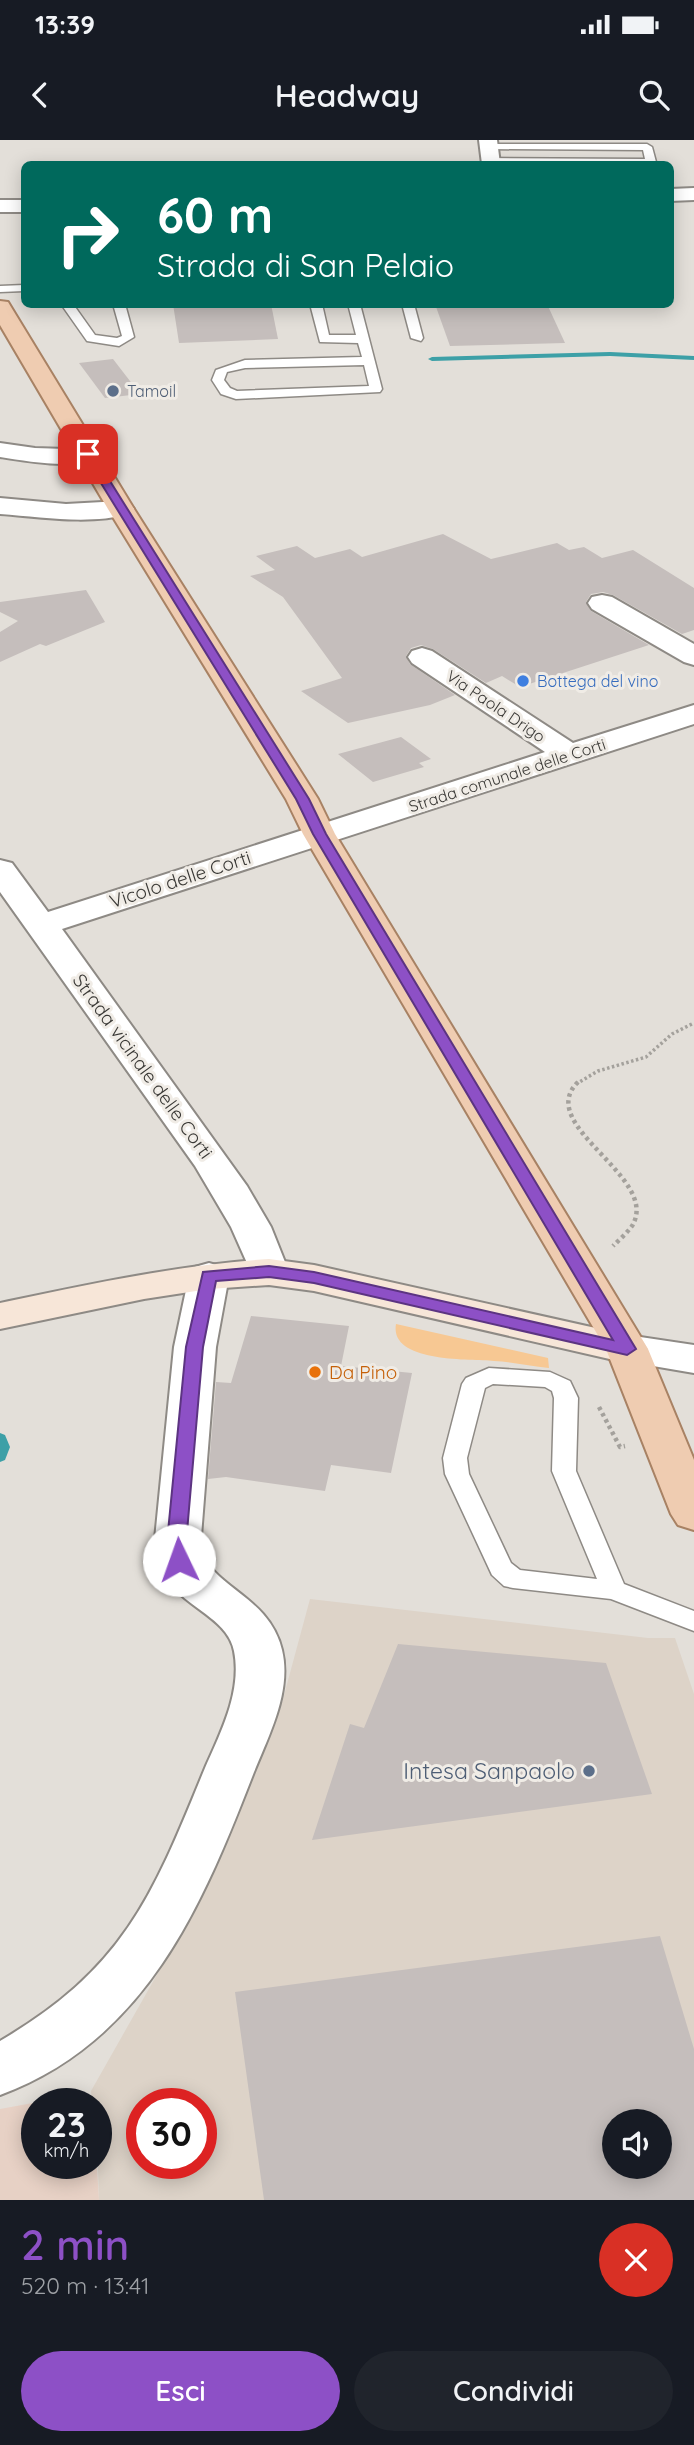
<!DOCTYPE html>
<html lang="it">
<meta charset="utf-8">
<style>
body{margin:0;font-family:Quicksand,sans-serif;background:#20242c;color:#f1f3f6;height:100vh;display:flex;flex-direction:column;font-size:26px;white-space:nowrap}
*{box-sizing:border-box;margin:0}
p{font-size:23px;color:#9ea1a6}
.icon{flex:none;width:38px;height:38px;fill:none;stroke:currentColor;stroke-width:2;stroke-linecap:round;stroke-linejoin:round}
.map{position:relative;height:2060px;overflow:hidden}
.drawer{display:flex;flex-direction:column;background:#171b24;flex:1}
.drawer>*{flex:none}
.top-card{position:absolute;left:21px;top:21px;width:653px;height:147px;border-radius:10px;box-shadow:0 4px 18px #0003;background:#00695c;color:#fff;overflow:hidden}
.tools{position:absolute;left:602px;top:1969px;display:grid;gap:14px}
.tools a{display:grid;place-items:center;width:70px;height:70px;border-radius:50%;background:#171b24;box-shadow:0 4px 18px #0003;font-size:35px}
.speed{position:absolute;left:21px;top:1948px;display:flex;gap:14px;font-size:35px;font-weight:700;text-align:center}
.speed>*{display:grid;place-content:center;width:91px;height:91px;border-radius:50%;background:#171b24;box-shadow:0 4px 18px #0003;line-height:1}
.speed small{font-size:18px;font-weight:400}
.speed .limit{border:10px solid #d22;background:#fff;color:#111}
.pin{position:absolute;display:grid;place-items:center;width:60px;height:60px;color:#fff;margin:-30px;border-radius:14px;box-shadow:0 4px 10px #0006}
.me{position:absolute;width:77px;margin:-38px;rotate:357deg;stroke-linejoin:round;filter:drop-shadow(0 0 5px #0008)}
.turn{display:flex;align-items:center;gap:24px;height:147px;padding:0 21px;font-size:32px}
.turn .icon{width:91px;height:91px;stroke-width:2.5}
.turn b{display:block;font-size:49px;line-height:60px}
.round{display:grid;place-items:center;flex:none;width:74px;height:74px;border-radius:37px;background:#20242c}
.headline{display:flex;align-items:center;justify-content:space-between;height:119px;padding:0 21px}
h1{font-size:42px;font-weight:600;line-height:52px;color:#8d50c6}
.action{display:flex;gap:14px;margin-top:auto;padding:14px 21px}
.action a{flex:1;height:80px;border-radius:42px;background:#8d50c6;color:#fff;font-size:28px;font-weight:600;line-height:80px;text-align:center}
.action a+a{background:#20242c;color:#f1f3f6}
.status{display:flex;justify-content:space-between;align-items:center;height:49px;padding:0 35px;background:#171b24;direction:ltr}
.status svg{height:19px;fill:currentColor}
header{display:flex;justify-content:space-between;align-items:center;height:91px;padding:0 21px;background:#171b24;font-size:32px;font-weight:600}
.map>svg:first-child{display:block}
</style>
<div class="status"><b>13:39</b><svg viewBox="0 0 49 12"><path d="M0 12V9h3v3zM5 12V6h3v6zM10 12V3h3v9zM15 12V0h3v12zM26 1h20v11H26zM47 4h2v5h-2z"/></svg></div>
<header><svg class="icon" aria-label="back" viewBox="0 0 24 24"><path d="M15 5l-7 7 7 7"/></svg>Headway<svg class="icon" aria-label="search" viewBox="0 0 24 24"><circle cx="10" cy="10" r="6"/><path d="M15 15l6 6"/></svg></header>
<div class="map">
<svg width="694" height="2060" viewBox="0 0 694 2060">
<rect width="100%" height="100%" fill="#e3dfd9"/>
<path fill="#ddd3c8" fill-rule="evenodd" d="M310,1459L648,1498H675L694,1554V2060H99L96,1964L92,1963L91,1951L180,1794L280,1570ZM142,1964H201V2023H142ZM614,1981H660V2026H614Z"/>
<path fill="#e7d1c5" d="M44,1961L45,1963L37,1964V2023H52L54,2035L97,2028L99,2060H0V1969Z"/>
<path fill="#f7c893" d="M396,1184L548,1218L549,1228C530,1226 512,1222 494,1221C470,1219 389,1223 396,1184Z"/>
<g fill="none" stroke-linecap="round" stroke-linejoin="round">
<g fill="#3da0a7" fill-rule="evenodd">
<path d="M610,212L694,216V220L610,216L432,221L428,219L432,217Z"/>
<path d="M0,1293L5,1295L10,1307L5,1320L0,1322Z"/>
</g>
</g>
<g fill="#c5bebc" fill-rule="evenodd">
<path d="M173,164H271L278,199L179,203Z"/>
<path d="M435,164H547L565,203L450,206Z"/>
<path d="M113,219L140,254L105,258L79,223Z"/>
<path d="M443,394L491,419L557,403L569,410L584,407L602,418L633,410L694,448V490L682,494L613,455L603,452L591,454L586,462L591,471L649,505L520,547L502,536L486,543L433,509L421,505L411,508L406,516L410,524L455,555L430,565L348,583L301,551L342,538L283,457L250,436L275,430L256,416L297,406L315,418L350,409L362,417Z"/>
<path d="M86,450L105,482L46,506L40,504L0,522V492L18,481L0,472V462Z"/>
<path d="M401,597L431,619L419,623L424,627L373,642L338,614Z"/>
<path d="M251,1176L349,1186L341,1226L412,1233L391,1333L331,1325L325,1351L226,1337L208,1339L216,1242L231,1243Z"/>
<path d="M398,1504L606,1523L652,1654L312,1700L350,1584L364,1588Z"/>
<path d="M660,1796L694,1909V2060H264L235,1852ZM614,1981H660V2026H614Z"/>
</g>
<g fill="none" stroke-linecap="round" stroke-linejoin="round">
<defs>
<g id="service">
<path d="M485,4H647L652,7L656,22L653,24L491,23L487,22V18L645,19L643,10L489,9L484,6Z"/>
<path d="M24,145V151L0,152V146Z"/>
<path d="M61,164H73L95,195L117,198L122,196L113,164H125L134,197L119,206L87,201Z"/>
<path d="M310,164H322L329,195H356L348,164H360L382,249L380,252L236,259L221,254L212,240L216,230L245,220L362,217L358,203L320,202ZM364,225L369,246L237,251L230,248L224,240L227,232L245,228Z"/>
<path d="M402,164H414L423,198L421,201L411,198Z"/>
<path d="M489,1228L550,1232L570,1241L578,1258L576,1331L624,1444L694,1471V1491L611,1459L513,1448L504,1446L492,1435L445,1334L443,1318L462,1244L466,1238ZM493,1244L545,1247L552,1251L554,1258L552,1331L597,1439L520,1430L511,1423L469,1334L467,1318L485,1248Z"/>
</g>
<g id="minor">
<path d="M479,0H497L500,24H482Z"/>
<path d="M694,48V60L670,61V49Z"/>
<rect x="0" y="60" width="24" height="12"/>
<path d="M0,303L35,308L97,310L100,315L97,320C66,328 31,322 0,317Z"/>
<path d="M0,358L66,364L121,361L130,364L134,369L130,374C88,385 42,377 0,374Z"/>
<path d="M602,455L612,457L694,504V525L684,522L592,469L588,463L592,457Z"/>
<path d="M422,508L432,511L573,603L694,565V584L62,789L247,1046L271,1087L289,1132L283,1141L269,1145L255,1141L231,1087L195,1026L0,752V720L12,723L48,772L545,612L412,523L408,517L412,511Z"/>
<path d="M209,1123L223,1127L229,1136L216,1207L200,1409C214,1449 269,1456 282,1510C292,1551 269,1595 254,1632C202,1766 146,1901 0,1955V1901C125,1828 153,1755 205,1628C221,1592 242,1551 234,1511C229,1483 195,1470 177,1451C166,1439 159,1424 154,1409L174,1207L189,1136L195,1127Z"/>
</g>
<path id="tertiary" d="M627,1195L694,1205V1233L612,1219L606,1209L612,1199Z"/>
<path id="secondary" d="M269,1119L314,1125L627,1195L642,1199L648,1209L642,1219L627,1223L314,1151L269,1145L209,1149L144,1159L0,1189V1163C90,1144 178,1125 269,1119Z"/>
<path id="primary" d="M0,161L8,162L11,167L134,369L318,659L335,694L648,1209L694,1320V1390L678,1385L671,1374L606,1209L303,694L286,659L108,369L0,185Z"/>
</defs>
<use href="#service" stroke="#8e8a85" stroke-width="3"/>
<use href="#minor" stroke="#8e8a85" stroke-width="4"/>
<use href="#tertiary" stroke="#8e8a85" stroke-width="4"/>
<use href="#secondary" stroke="#8e8a85" stroke-width="4"/>
<use href="#primary" stroke="#a88264" stroke-width="4"/>
<path stroke="#a4a19c" stroke-width="3.5" stroke-dasharray="2.5 2.5" stroke-linecap="butt" d="M576,944L598,931L646,917L672,894L694,883"/>
<g stroke="#a4a19c" stroke-width="4.5" stroke-dasharray="3.5 3.5" stroke-linecap="butt">
<path d="M578,942C533,986 662,1037 632,1086C627,1093 619,1100 613,1106"/>
<path d="M599,1267L620,1307L625,1306"/>
</g>
<use href="#service" fill="#fff" fill-rule="evenodd"/>
<use href="#minor" fill="#fff" fill-rule="evenodd"/>
<use href="#tertiary" fill="#fff" fill-rule="evenodd"/>
<use href="#secondary" fill="#f7e6d8" fill-rule="evenodd"/>
<use href="#primary" fill="#efccb1" fill-rule="evenodd"/>
</g>
<path fill="#8d50c6" stroke="#5c3481" stroke-width="2" d="M84,312L93,314L309,659L326,694L636,1209L627,1215L314,1143L269,1137L216,1141L203,1207L187,1392L189,1420L186,1425H173L168,1392L186,1207L203,1132L269,1126L314,1132L613,1200L313,694L296,659L83,314Z"/>
<g fill="#5c6f8a" stroke="#f0ece6" stroke-width="2.5">
<circle cx="113" cy="251" r="7"/>
<circle cx="589" cy="1631" r="7"/>
</g>
<circle fill="#3f7fe0" stroke="#f0ece6" stroke-width="2.5" cx="523" cy="541" r="7"/>
<circle fill="#e8710a" stroke="#f0ece6" stroke-width="2.5" cx="315" cy="1232" r="7"/>
<g text-anchor="middle" stroke-width="6" stroke-linejoin="round" paint-order="stroke">
<g font-size="16" fill="#4e5e75" stroke="#f0ece6" text-anchor="start">
<text x="127" y="257">Tamoil</text>
</g>
<g font-size="16" fill="#366cbe" stroke="#f0ece6" text-anchor="start">
<text x="537" y="547">Bottega del vino</text>
</g>
<g font-size="16" fill="#3a3936" stroke="#f0ece6">
<text transform="translate(496 566) rotate(34)" y="6">Via Paola Drigo</text>
<text transform="translate(507 635) rotate(-18)" y="6">Strada comunale delle Corti</text>
</g>
<g font-size="19" fill="#3a3936" stroke="#f0ece6">
<text transform="translate(180 739) rotate(-18)" y="7">Vicolo delle Corti</text>
<text transform="translate(143 926) rotate(54)" y="7">Strada vicinale delle Corti</text>
</g>
<g font-size="19" fill="#c56008" stroke="#f0ece6" text-anchor="start">
<text x="329" y="1239">Da Pino</text>
</g>
<g font-size="23" fill="#4e5e75" stroke="#f0ece6" text-anchor="end">
<text x="575" y="1639">Intesa Sanpaolo</text>
</g>
</g>
</svg>
<div class="tools">
<a><svg class="icon" aria-label="sound" viewBox="0 0 24 24"><path d="M4 9h4l5-4v14l-5-4H4zM17 9q2 3 0 6"/></svg></a>
</div>
<div class="speed"><div>23<small>km/h</small></div><div class="limit">30</div></div>
<div class="pin" style="left:88px;top:314px;background:#d93025"><svg class="icon" aria-label="arrive" viewBox="0 0 24 24"><path d="M6 21V4h12l-3 4 3 4H6"/></svg></div>
<svg class="me" style="left:179px;top:1420px" viewBox="-20 -20 40 40"><circle r="19" fill="#fff"/><path d="M0-13L10 11 0 6-10 11z" fill="#8d50c6"/></svg>
<div class="top-card">
<div class="turn"><svg class="icon" aria-label="right" viewBox="0 0 24 24"><path d="M7 20v-9h11M14 6l5 5-5 5"/></svg><div><b>60 m</b>Strada di San Pelaio</div></div>
</div>
</div>
<section class="drawer">
<div class="headline"><div><h1>2 min</h1><p>520 m · 13:41</p></div><a class="round" style="background:#d93025;color:#fff"><svg class="icon" aria-label="close" viewBox="0 0 24 24"><path d="M6 6l12 12M18 6L6 18"/></svg></a></div>
<div class="action"><a>Esci</a><a>Condividi</a></div>
</section>
